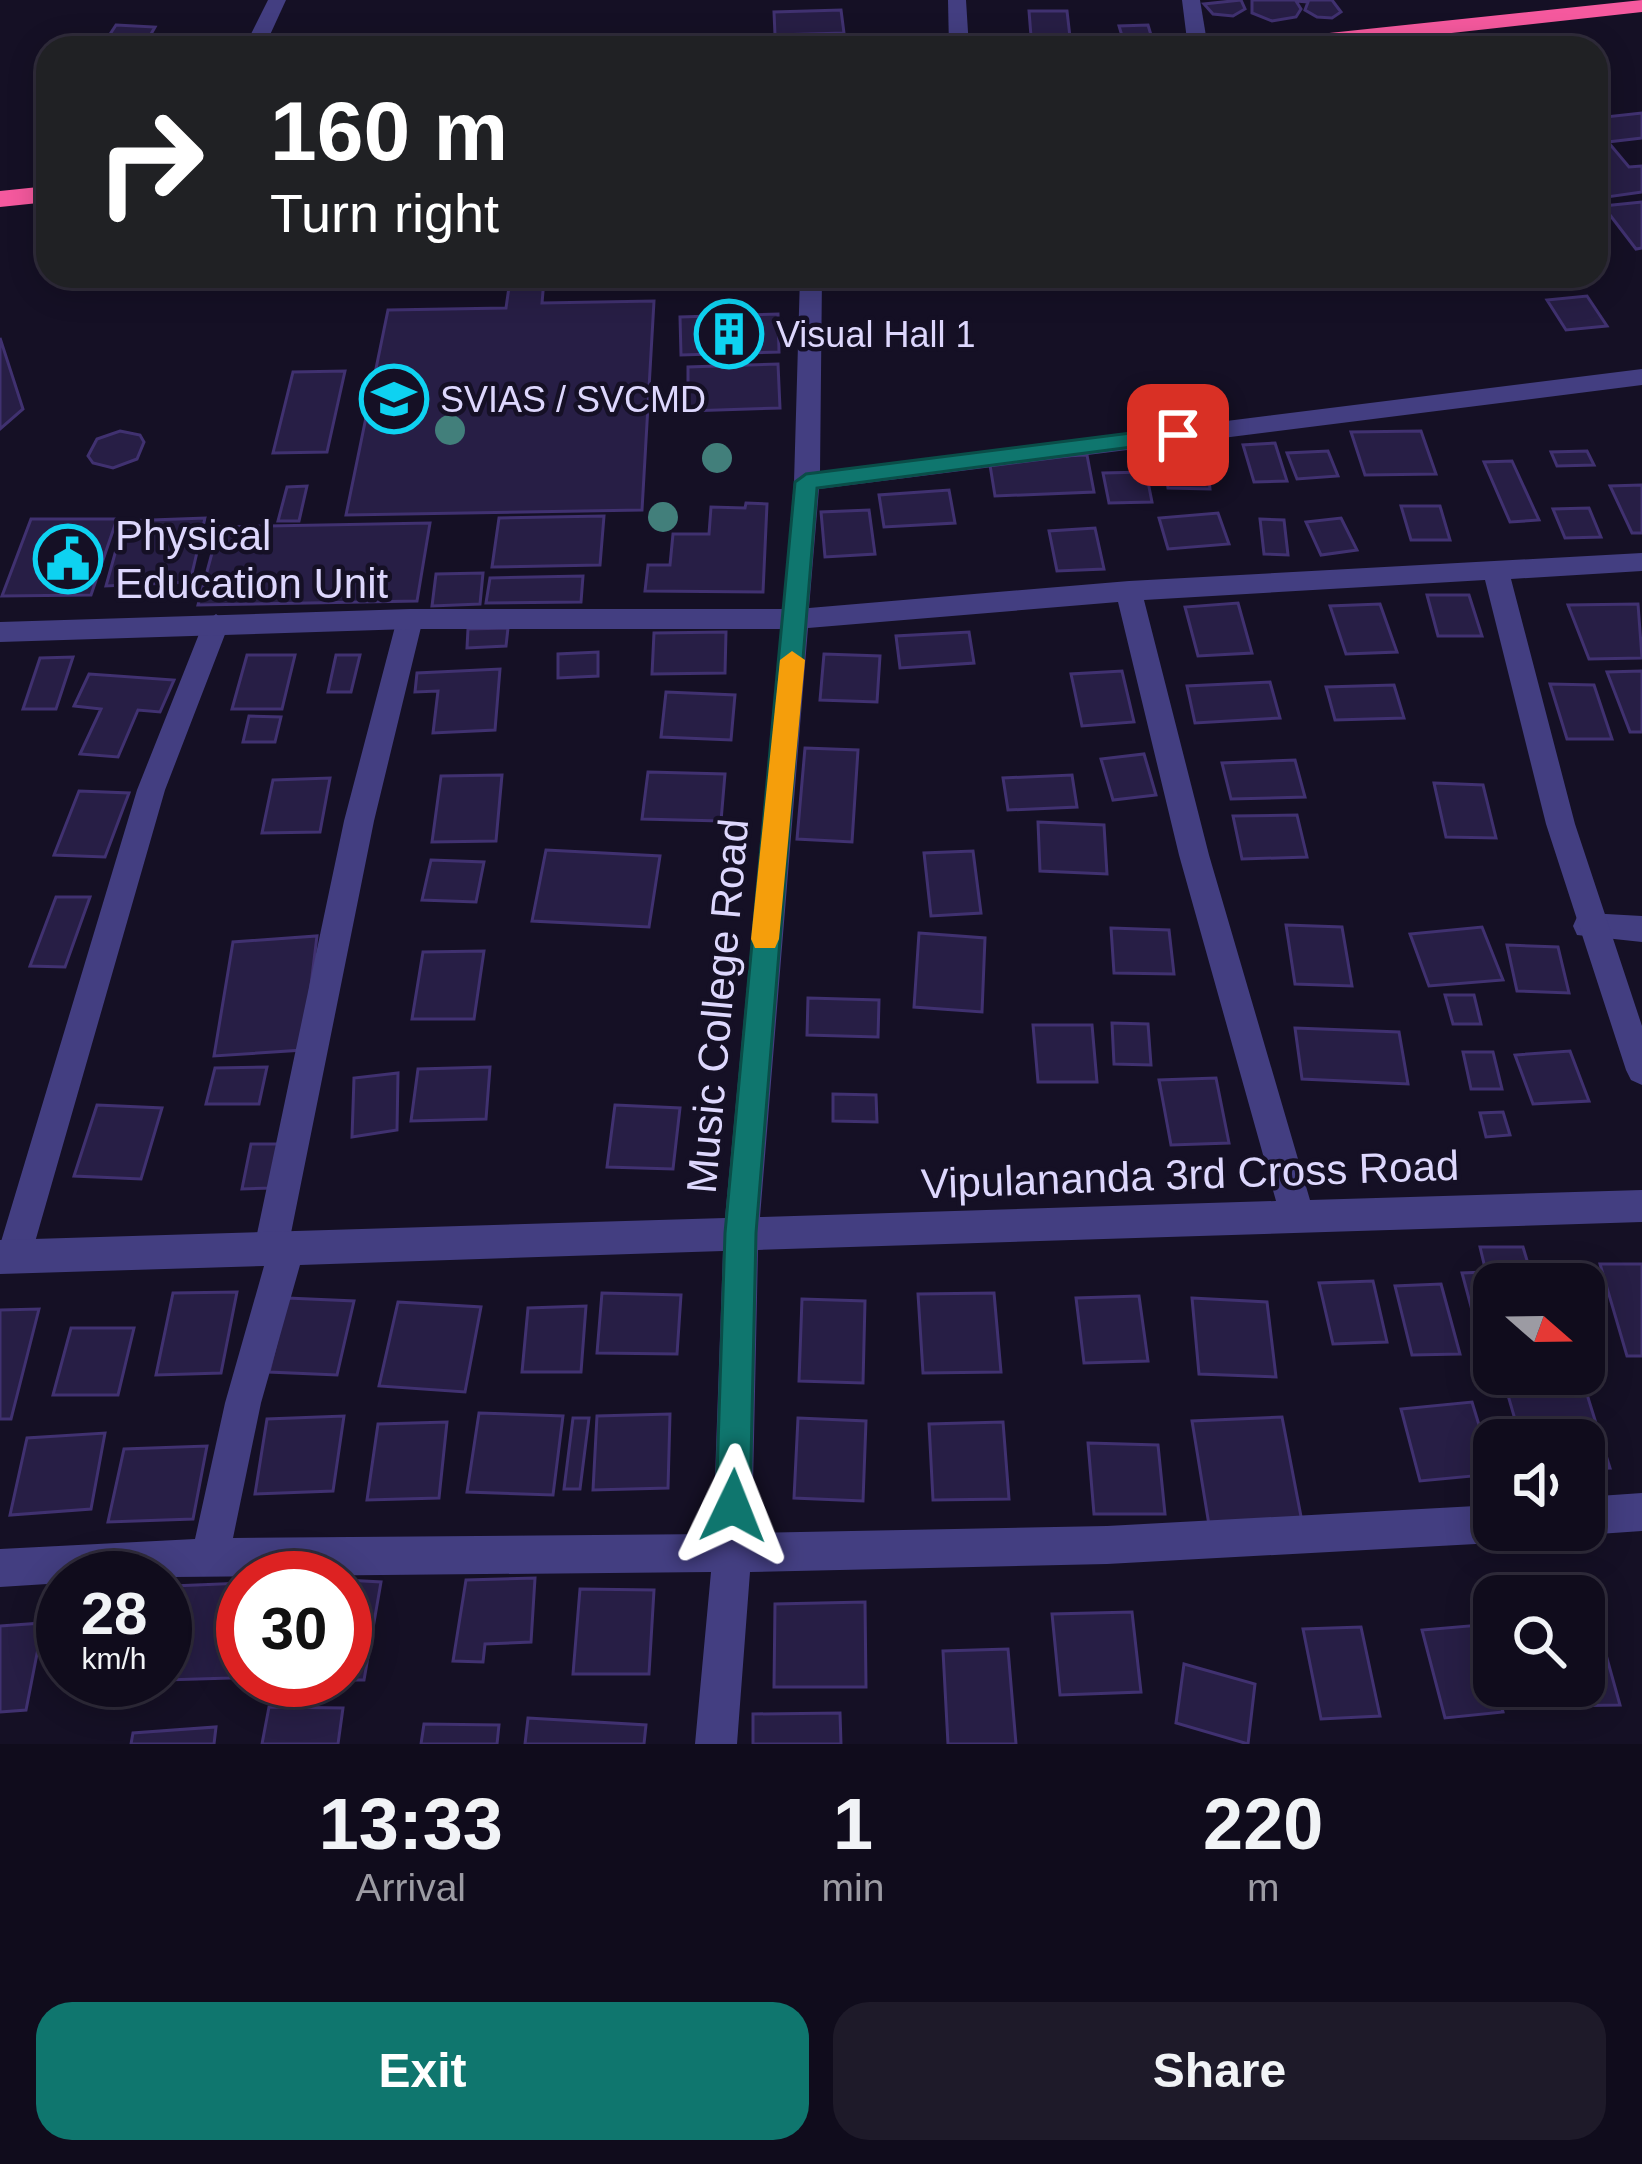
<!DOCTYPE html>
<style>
body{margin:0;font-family:Arial,sans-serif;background:#1e1a29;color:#f1f3f6;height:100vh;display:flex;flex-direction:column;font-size:45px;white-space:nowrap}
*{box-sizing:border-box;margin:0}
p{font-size:39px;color:#9c9ba3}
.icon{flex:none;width:66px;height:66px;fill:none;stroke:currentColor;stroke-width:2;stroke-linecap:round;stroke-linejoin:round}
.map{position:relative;height:1744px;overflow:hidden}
.details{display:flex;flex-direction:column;background:#100c1c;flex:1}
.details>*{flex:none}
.hud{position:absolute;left:36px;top:36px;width:1572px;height:252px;border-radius:36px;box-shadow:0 6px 30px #0003,0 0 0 3px #302c3b;background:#202124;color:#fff;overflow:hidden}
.needle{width:78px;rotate:110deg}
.controls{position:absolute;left:1473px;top:1263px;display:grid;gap:24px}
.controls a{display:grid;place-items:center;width:132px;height:132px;border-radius:24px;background:#100c1c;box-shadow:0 6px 30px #0003,0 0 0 3px #302c3b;font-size:60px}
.speed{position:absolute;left:36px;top:1551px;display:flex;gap:24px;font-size:60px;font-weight:700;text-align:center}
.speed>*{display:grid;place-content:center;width:156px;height:156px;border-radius:50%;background:#100c1c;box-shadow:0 6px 30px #0003,0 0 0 3px #302c3b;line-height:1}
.speed small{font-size:30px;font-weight:400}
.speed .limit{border:18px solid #d22;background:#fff;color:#111}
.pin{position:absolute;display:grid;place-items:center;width:102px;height:102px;color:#fff;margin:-51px;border-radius:24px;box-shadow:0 6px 18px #0006}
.me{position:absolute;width:132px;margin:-66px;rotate:2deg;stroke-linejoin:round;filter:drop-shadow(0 0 9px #0008)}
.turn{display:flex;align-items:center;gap:42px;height:252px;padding:0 36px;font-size:54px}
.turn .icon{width:156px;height:156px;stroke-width:2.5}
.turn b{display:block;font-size:84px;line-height:102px}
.eta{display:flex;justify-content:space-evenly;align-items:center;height:204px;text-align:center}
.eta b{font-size:72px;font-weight:800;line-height:84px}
.action{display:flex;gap:24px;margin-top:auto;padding:24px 36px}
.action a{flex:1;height:138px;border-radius:36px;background:#0f766e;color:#fff;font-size:48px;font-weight:800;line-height:138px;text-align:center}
.action a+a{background:#1e1a29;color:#f1f3f6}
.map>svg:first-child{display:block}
</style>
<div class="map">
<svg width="1642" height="1744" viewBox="0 0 1642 1744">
<rect width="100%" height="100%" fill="#151025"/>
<g fill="#271e45" stroke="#403170" stroke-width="3">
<path d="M1241,0L1245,9L1233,16L1213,14L1204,4Z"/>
<path d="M1252,0H1332L1341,12L1332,18L1317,17L1305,10L1308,2L1296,1L1301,9L1296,17L1272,21L1252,13Z"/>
<path d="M841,10L844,33L775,35L774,12Z"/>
<path d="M1029,11H1067L1070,37L1031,36Z"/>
<path d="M116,25L155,27L143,48H101Z"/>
<path d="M1148,25L1154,45L1125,46L1119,26Z"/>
<path d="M1642,113V138L1608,142L1629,167L1642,166V192L1607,197L1596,183V118Z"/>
<path d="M1642,202V248L1636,249L1603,206Z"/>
<path d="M730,276H772L771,288L729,287Z"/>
<path d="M510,280H544L542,303L654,301L642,510L346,515L388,310L506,308Z"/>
<path d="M1587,296L1607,326L1566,330L1547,300Z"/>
<path d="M778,314L779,352L681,355L680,317Z"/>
<path d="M0,338L23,409L0,429Z"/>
<path d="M778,364L780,408L688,411V367Z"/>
<path d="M345,371L327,452L273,453L293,372Z"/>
<path d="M120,431L140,435L144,442L137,459L113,468L93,463L88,456L97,439Z"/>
<path d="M1421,431L1436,474L1365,475L1351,432Z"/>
<path d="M1275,443L1287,481L1254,482L1243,445Z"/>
<path d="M1328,451L1338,476L1297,479L1287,453Z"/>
<path d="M1587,451L1594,465L1557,466L1551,452Z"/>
<path d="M1087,455L1094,492L995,496L989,459Z"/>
<path d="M1164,457L1207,458L1210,489L1168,488Z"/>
<path d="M1512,461L1539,520L1510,522L1484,462Z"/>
<path d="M1146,472L1152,502L1109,503L1103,473Z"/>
<path d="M1642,485V533H1632L1610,486Z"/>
<path d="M307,486L299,521H278L287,487Z"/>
<path d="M949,490L955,523L884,527L879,495Z"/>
<path d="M746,503L767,504L763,592L645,591L648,565H670L673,534H709L711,507L745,508Z"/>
<path d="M1401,506H1440L1450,540H1411Z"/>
<path d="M1589,508L1601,537L1565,538L1553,509Z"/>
<path d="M869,510L875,554L825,557L821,512Z"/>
<path d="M1218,513L1229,544L1168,549L1159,518Z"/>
<path d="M604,516L600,565L492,567L499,518Z"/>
<path d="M205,518L190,582L106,586L124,521Z"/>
<path d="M1341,518L1357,550L1321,555L1306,522Z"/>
<path d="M31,519H117L91,595L2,596Z"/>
<path d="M1260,519L1284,520L1288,555L1264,554Z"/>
<path d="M430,523L417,601L198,605L219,527Z"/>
<path d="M1095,528L1104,569L1057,571L1049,531Z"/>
<path d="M483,573L480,604L432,606L436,574Z"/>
<path d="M583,576L581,602L486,603L490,578Z"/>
<path d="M1427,595H1469L1482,636H1438Z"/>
<path d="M1238,603L1252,653L1198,656L1185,607Z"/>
<path d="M1380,604L1397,652L1346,654L1330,606Z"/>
<path d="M1638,604L1642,658L1589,659L1568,605Z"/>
<path d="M508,628L506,646L467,648L468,629Z"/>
<path d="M726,632L725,673L652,674L654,633Z"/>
<path d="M969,632L974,663L900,668L896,636Z"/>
<path d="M598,652V676L558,678V654Z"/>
<path d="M824,654L880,656L877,702L820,700Z"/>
<path d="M247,655H295L282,709H232Z"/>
<path d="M336,655H360L351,692H328Z"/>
<path d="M73,657L56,709H23L40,658Z"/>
<path d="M500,669L495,730L433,733L438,691L415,692L417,673Z"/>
<path d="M1122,671L1134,722L1082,726L1071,674Z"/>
<path d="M1642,671V732H1630L1607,672Z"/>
<path d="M89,674L174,680L160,712L138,710L118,757L80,754L101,709L74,706Z"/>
<path d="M1270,682L1280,718L1195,723L1187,686Z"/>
<path d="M1550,684L1594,685L1612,739H1567Z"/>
<path d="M1394,685L1404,718L1335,720L1326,687Z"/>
<path d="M666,692L735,695L731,740L661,737Z"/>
<path d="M249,716L281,717L275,742H243Z"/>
<path d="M805,748L858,750L852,842L797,839Z"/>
<path d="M1144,754L1156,795L1113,800L1101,759Z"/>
<path d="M1295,760L1305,797L1231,799L1222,763Z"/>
<path d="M648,772L725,774L721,821L642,819Z"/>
<path d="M502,775L496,841L432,842L441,776Z"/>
<path d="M1072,775L1077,807L1008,810L1003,778Z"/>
<path d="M330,778L320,832L262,833L273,780Z"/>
<path d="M1434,783L1483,785L1496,838L1446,837Z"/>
<path d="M79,791L129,793L105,857L54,855Z"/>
<path d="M1297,815L1307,857L1242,859L1233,816Z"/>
<path d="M1038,822L1104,825L1107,874L1040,871Z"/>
<path d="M546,850L660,856L649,927L532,921Z"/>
<path d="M973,851L981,913L931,916L924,853Z"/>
<path d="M431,860L484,862L476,902L422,900Z"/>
<path d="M56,897H90L65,967L30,966Z"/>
<path d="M1286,925L1342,927L1352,986L1295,984Z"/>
<path d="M1482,927L1503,980L1429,986L1410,934Z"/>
<path d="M1111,928L1169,930L1174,974L1114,973Z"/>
<path d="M919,933L985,938L982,1012L914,1007Z"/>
<path d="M317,936L303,1050L214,1056L233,942Z"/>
<path d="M1507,945L1558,947L1569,993L1517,991Z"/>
<path d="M484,951L474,1019H412L423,952Z"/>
<path d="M1445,995H1474L1481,1024H1453Z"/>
<path d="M808,998L879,1000L878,1037L807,1035Z"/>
<path d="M1112,1023L1148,1024L1151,1065L1114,1064Z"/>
<path d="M1033,1025H1092L1097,1082H1038Z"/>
<path d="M1295,1028L1399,1032L1408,1084L1302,1079Z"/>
<path d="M1570,1051L1589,1101L1533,1104L1515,1055Z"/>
<path d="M1463,1052H1493L1502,1089H1471Z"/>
<path d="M267,1067L259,1104H206L215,1068Z"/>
<path d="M490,1067L486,1119L411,1121L418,1069Z"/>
<path d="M398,1073L397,1130L352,1137L354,1078Z"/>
<path d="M1216,1078L1229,1143L1171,1145L1159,1080Z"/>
<path d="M833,1094L876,1095L877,1122L833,1121Z"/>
<path d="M97,1105L162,1108L141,1179L74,1176Z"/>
<path d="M615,1105L680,1108L673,1169L607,1167Z"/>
<path d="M1503,1112L1510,1135L1486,1137L1480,1113Z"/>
<path d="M251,1144H281L273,1188L242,1189Z"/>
<path d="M1480,1247H1523L1529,1267H1556L1561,1284H1494V1344H1481L1462,1273L1486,1272Z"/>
<path d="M1600,1264H1642V1356H1627Z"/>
<path d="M1373,1281L1387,1342L1333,1344L1319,1283Z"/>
<path d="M1441,1284L1460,1354L1412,1355L1395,1286Z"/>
<path d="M237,1292L221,1373L156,1375L173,1293Z"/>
<path d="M602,1293L681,1295L677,1354L597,1353Z"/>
<path d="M994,1293L1001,1372L923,1373L918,1294Z"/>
<path d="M1139,1296L1148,1361L1084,1363L1076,1298Z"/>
<path d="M287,1298L354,1301L337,1375L269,1372Z"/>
<path d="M1192,1298L1267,1302L1276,1377L1199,1374Z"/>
<path d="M802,1299L865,1301L863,1383L799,1381Z"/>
<path d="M398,1302L481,1307L465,1392L379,1386Z"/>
<path d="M586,1306L581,1372H522L528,1308Z"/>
<path d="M39,1309L11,1419H0V1310Z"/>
<path d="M71,1328H134L118,1395H53Z"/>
<path d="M1585,1388L1610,1468L1584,1469V1440H1521L1507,1392Z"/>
<path d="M1472,1402L1494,1474L1420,1481L1401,1409Z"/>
<path d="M479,1413L563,1416L553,1495L467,1492Z"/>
<path d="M670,1414L668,1488L593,1490L597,1416Z"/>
<path d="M344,1416L333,1491L255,1494L267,1419Z"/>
<path d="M1282,1417L1303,1527L1210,1531L1192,1421Z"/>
<path d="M573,1418H589L580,1489H564Z"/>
<path d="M798,1418L866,1421L863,1501L794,1498Z"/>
<path d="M447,1422L439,1498L367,1500L378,1424Z"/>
<path d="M1003,1422L1009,1499L933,1500L929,1424Z"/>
<path d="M105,1433L91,1509L10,1515L27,1438Z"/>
<path d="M1088,1443L1158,1445L1165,1514H1094Z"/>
<path d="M207,1446L193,1519L108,1522L124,1449Z"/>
<path d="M535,1578L531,1642L485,1644L483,1662L453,1661L466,1580Z"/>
<path d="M345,1580L381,1582L364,1680H345Z"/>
<path d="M243,1583L230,1678L165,1680V1625L173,1586Z"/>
<path d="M580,1589L654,1590L649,1674H573Z"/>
<path d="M865,1602L866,1687H774L775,1604Z"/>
<path d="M1584,1608H1593L1620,1705L1554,1706L1550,1686H1584Z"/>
<path d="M1132,1612L1141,1692L1060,1695L1052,1614Z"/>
<path d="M43,1623L26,1710L0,1712V1626Z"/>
<path d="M1480,1625L1503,1712L1445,1718L1422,1630Z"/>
<path d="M1361,1627L1380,1716L1321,1719L1303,1629Z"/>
<path d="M1008,1649L1016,1744H948L943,1651Z"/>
<path d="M1184,1664L1255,1684L1248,1744L1176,1723Z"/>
<path d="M269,1707L343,1708L338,1744H262Z"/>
<path d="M840,1713L841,1744H753V1714Z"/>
<path d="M528,1718L646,1725L644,1744H525Z"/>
<path d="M424,1724L499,1725L497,1744H421Z"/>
<path d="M216,1727L214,1744H131L133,1733Z"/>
</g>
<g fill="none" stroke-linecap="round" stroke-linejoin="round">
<g fill="#433e81" fill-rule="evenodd">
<path d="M268,0H286L264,48H244Z"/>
<path d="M410,609L423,619L374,821L288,1248L283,1260L271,1265L259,1260L254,1248L344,821L397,619Z"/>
<path d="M216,614L229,624L165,790L31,1256L26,1268L14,1273L2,1268L0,1245L137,790L203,624Z"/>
<path d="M1588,913L1642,916V942L1577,935L1573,926L1577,917Z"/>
</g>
<g fill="#433e81" fill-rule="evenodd">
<path d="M948,0H966L969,48H949Z"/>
<path d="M1182,0H1200L1208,48H1188Z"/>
<path d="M800,276H822L820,472L1642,369V385L819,489L809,608L1129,581L1642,553V571L1511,579L1575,824L1642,1026V1085L1631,1080L1626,1070L1546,824L1485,580L1144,600L1209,855L1310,1200L1642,1190V1222L758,1250L752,1533L1107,1526L1494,1505V1530H1511L1508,1538L1494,1543L1107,1564L750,1572L737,1744H695L711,1572L63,1578V1583L0,1587V1549L195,1539L225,1403L264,1266L0,1274V1240L725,1218L781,629H410L0,642V622L410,609H783L794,482ZM1118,602L1179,855L1276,1201L760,1217L808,628ZM723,1251L713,1534L233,1538L261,1403L300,1265Z"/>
<path d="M1642,1493V1531L1584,1535L1572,1530H1584V1497Z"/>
</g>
<g fill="#f5599e" fill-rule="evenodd">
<path d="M1642,0V12L1316,48H1241L1253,41Z"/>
<path d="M48,186V202L0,207V191Z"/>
</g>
</g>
<g fill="#427f7b">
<circle cx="450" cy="430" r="15"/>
<circle cx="717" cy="458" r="15"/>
<circle cx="663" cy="517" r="15"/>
</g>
<path fill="#0f766e" stroke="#0a4d48" stroke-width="3" d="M1178,427L1186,430V440L817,488L756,1233L750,1506L745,1519L733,1524L721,1519L716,1506L725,1233L795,482L806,474Z"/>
<path fill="#f59e0b" d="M792,651L805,660L779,939L775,948H755L751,939L780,660Z"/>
<defs>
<symbol id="building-ring" viewBox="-11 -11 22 22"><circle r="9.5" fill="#151025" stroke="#0ed2f1" stroke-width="1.5"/><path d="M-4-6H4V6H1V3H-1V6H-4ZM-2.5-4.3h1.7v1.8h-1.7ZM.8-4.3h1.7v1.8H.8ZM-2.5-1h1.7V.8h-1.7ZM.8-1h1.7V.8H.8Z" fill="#0ed2f1"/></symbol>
<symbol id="university-ring" viewBox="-11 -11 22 22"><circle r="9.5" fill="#151025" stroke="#0ed2f1" stroke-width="1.5"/><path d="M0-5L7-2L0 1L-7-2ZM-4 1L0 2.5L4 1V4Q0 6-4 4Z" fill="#0ed2f1"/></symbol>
<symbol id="civic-ring" viewBox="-11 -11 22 22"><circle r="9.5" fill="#151025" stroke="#0ed2f1" stroke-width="1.5"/><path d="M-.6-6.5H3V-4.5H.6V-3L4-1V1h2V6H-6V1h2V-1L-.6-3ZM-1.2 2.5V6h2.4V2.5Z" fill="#0ed2f1"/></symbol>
</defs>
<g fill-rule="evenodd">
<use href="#building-ring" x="691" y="296" width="76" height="76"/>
<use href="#university-ring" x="356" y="361" width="76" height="76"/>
<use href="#civic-ring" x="30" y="521" width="76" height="76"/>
</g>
<g text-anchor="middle" stroke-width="9" stroke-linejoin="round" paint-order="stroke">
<g font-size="36" fill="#ddd7fd" stroke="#151025" text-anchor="start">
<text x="776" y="347">Visual Hall 1</text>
<text x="440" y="412">SVIAS / SVCMD</text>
</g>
<g font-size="42" fill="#ddd7fd" stroke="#151025" text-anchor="start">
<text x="115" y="550">Physical<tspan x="115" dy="48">Education Unit</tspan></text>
</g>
<g font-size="42" fill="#ddd7fd" stroke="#151025">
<text transform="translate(717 1006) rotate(-85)" y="15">Music College Road</text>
<text transform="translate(1190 1174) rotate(-2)" y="15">Vipulananda 3rd Cross Road</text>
</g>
</g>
</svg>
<div class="controls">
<a><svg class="needle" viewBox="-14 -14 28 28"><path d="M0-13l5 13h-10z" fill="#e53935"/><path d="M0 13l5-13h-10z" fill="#9c9ba3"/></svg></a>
<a><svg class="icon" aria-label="sound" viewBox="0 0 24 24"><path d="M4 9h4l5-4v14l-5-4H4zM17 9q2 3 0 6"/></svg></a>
<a><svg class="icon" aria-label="search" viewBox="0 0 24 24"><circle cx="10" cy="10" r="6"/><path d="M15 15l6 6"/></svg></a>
</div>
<div class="speed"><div>28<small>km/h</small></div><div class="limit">30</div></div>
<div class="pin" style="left:1178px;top:435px;background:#d93025"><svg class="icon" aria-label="arrive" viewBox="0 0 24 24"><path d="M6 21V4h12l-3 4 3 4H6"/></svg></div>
<svg class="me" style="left:733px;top:1506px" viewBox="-20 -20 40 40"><path d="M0-17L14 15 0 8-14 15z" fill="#0f766e" stroke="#fff" stroke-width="4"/></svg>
<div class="hud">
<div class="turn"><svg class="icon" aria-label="right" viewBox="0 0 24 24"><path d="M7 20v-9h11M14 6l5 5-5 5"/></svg><div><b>160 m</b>Turn right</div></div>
</div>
</div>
<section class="details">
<div class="eta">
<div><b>13:33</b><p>Arrival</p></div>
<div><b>1</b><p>min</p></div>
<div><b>220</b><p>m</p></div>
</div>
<div class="action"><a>Exit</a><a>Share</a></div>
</section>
